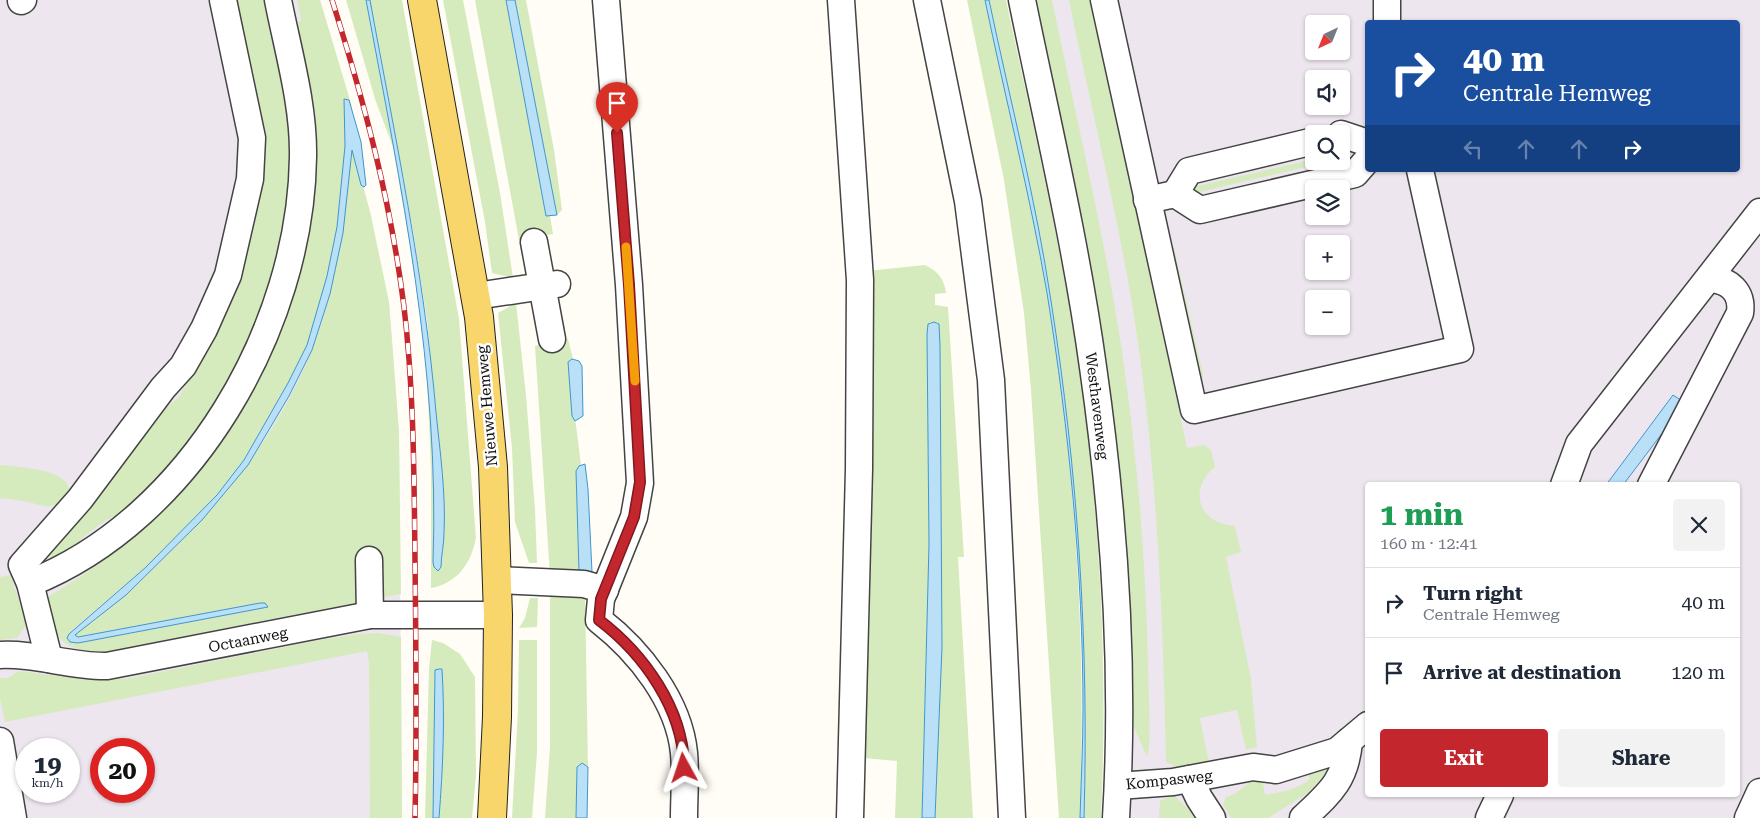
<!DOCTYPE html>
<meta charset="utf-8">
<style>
body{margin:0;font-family:"Roboto Serif",serif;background:#f2f2f3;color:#1f2937;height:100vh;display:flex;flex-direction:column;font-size:19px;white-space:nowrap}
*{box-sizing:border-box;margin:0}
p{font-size:16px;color:#747a83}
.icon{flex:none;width:28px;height:28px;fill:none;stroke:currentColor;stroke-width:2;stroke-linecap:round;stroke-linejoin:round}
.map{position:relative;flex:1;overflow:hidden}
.side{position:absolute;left:1365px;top:482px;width:375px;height:315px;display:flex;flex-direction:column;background:#fff;border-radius:5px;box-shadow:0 1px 4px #0004}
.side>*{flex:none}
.top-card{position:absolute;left:1365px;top:20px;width:375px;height:152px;border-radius:5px;box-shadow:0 1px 4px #0004;background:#1a4fa0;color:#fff;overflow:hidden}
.needle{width:32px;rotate:223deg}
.fabs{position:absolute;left:1305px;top:15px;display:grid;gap:10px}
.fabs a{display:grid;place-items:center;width:45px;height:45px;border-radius:5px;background:#fff;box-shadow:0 1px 4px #0004;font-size:25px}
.speed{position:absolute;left:15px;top:738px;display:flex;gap:10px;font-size:25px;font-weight:700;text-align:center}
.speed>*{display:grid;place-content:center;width:65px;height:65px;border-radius:50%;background:#fff;box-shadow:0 1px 4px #0004;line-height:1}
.speed small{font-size:12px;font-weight:400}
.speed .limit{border:8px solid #d22;background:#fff;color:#111}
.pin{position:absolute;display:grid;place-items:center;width:42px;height:42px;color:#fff;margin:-51px -21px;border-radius:50% 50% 50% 0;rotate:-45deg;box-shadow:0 0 5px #0007}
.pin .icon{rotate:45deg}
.me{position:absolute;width:55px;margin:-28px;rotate:355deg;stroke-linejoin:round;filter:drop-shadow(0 0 4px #0008)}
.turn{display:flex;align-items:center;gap:18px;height:105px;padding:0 15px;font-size:22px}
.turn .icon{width:65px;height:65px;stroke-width:2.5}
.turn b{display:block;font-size:35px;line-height:42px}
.lanes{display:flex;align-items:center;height:48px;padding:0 15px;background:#0003;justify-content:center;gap:25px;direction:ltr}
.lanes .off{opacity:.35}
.round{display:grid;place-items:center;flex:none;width:52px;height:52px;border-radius:5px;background:#f2f2f3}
.headline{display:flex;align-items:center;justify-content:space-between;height:85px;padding:0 15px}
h1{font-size:30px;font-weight:700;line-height:38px;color:#1e9e55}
.button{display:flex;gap:10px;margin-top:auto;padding:10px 15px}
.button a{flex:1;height:58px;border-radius:5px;background:#c4262e;color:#fff;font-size:20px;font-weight:700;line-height:58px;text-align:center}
.button a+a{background:#f2f2f3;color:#1f2937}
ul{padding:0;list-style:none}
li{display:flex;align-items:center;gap:15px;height:70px;padding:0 15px;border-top:1px solid #e0e1e3}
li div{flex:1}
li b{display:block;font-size:19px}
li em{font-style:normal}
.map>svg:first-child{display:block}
</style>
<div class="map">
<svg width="1760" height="818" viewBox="0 0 1760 818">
<rect width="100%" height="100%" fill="#fffdf5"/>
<g fill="#eee6ef" fill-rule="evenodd">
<path d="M0,0H320L361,142L366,182L364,188L389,302L399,432L402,818H0ZM26,749H69V791H26ZM101,749H144V791H101Z"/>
<path d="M1035,0H1760V818H1129L1120,479L1101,328L1089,262ZM1368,22H1738V170H1368ZM1314,24H1341V51H1314ZM1314,79H1341V106H1314ZM1314,134H1341V161H1314ZM1314,189H1341V216H1314ZM1314,244H1341V271H1314ZM1314,299H1341V326H1314ZM1368,485H1738V795H1368Z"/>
</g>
<g fill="#d5ebbd">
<path d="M230,0H269L293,126L294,188L266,309L195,441L129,510L106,520L81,539L64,557L52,560L47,554L149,422L179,397L217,329L250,210Z"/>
<path d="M297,0H320L353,110L349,100L344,99L345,146L337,227L327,276L307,345L288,383L244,460L217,495L145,568L72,630L67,638L69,641L78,643L267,607L265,603H260L78,637L75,635C106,601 147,575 180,542C235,488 283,422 312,350C337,286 345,218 352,150L370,211L389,302L399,432L401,594L99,653C56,648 55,635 46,598L80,577L123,545L177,491L305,240L315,183L316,141L295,27L301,20Z"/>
<path d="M346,0H366C389,123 417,248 428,373C434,436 435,499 433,562L434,567L440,569L443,492L427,320L413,231L370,0H402L459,319L476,538C471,563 458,583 431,588V471L427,374L416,281L393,147L376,102Z"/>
<path d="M443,0H463L500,193L513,278L492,273L485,222Z"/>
<path d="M475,0H506L546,216H550L553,234L519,240Z"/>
<path d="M515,0H526L554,150L562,210L557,215Z"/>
<path d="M967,0H985C1006,97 1030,195 1047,293C1076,466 1086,642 1080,818H1059L1031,390L1024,313L1004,180Z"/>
<path d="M989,0H1006C1032,122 1061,243 1079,367C1100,516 1108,667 1101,818H1084C1089,645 1078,472 1051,301C1036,200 1010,100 989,0Z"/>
<path d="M1035,0H1052C1076,117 1104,233 1122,351C1137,454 1146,560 1148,665C1148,682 1152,746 1147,757L1133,725L1120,479L1101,328L1089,262Z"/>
<path d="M1069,0H1092L1187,448L1204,445L1211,450L1215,467C1187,490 1199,524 1235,526L1241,552L1226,557L1251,679L1257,747L1246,750L1237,710L1200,718L1209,763L1179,768L1166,762C1163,626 1158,491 1140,357C1124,237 1093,119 1069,0Z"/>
<path d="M1314,159V161H1332L1195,193L1193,187Z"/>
<path d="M1170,246L1174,248L1203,374V383Z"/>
<path d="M925,265C939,272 944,279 946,293L935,294V305L948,307L964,557H958L973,818H935L942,647L937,322H930L927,334L929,544L922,818H895L897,761L864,758L867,271Z"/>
<path d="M516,303L526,395L535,510L537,563H529L515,522L512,448L498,313Z"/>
<path d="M568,339L573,359L568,362L581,465L576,471L579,572L589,575L592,572V578L550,576L535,346Z"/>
<path d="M0,465C18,467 73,469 69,493C54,511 47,507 28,502C19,500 9,499 0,498Z"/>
<path d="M10,575L25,617V627L17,638L0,640V577Z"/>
<path d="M550,588L585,592L588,767L586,764L577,797L576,818H545L550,747Z"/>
<path d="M530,598H538L537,627L519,628L525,618Z"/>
<path d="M378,633L401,637L402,818H370L369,663L367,651L5,722L0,698V678H8L19,671L75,678L125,679L324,639L359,634Z"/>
<path d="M432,640L443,643L460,654L475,677L476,775L472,818H439L443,746L442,670H435L433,818H425L429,668Z"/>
<path d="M519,640H537V753L532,818H512L518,710Z"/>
<path d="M1334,763L1308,793L1268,818H1231L1223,805L1226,797C1242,793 1244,782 1262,778L1265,795C1282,792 1296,790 1310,779L1307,770Z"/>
<path d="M1174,795L1197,818H1159L1160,801Z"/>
</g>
<g fill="#b9e0f7" stroke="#3f96cf">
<path d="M366,0H370C395,137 424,273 436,412C440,452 446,493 444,533C444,545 441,556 441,567L438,571L434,567L433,562C440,372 401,186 366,0Z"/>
<path d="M506,0H515L557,215L546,216Z"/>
<path d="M985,0H989C1010,100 1036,200 1051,301C1078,472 1089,645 1084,818H1080C1081,782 1083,746 1083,710C1083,571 1069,430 1047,293C1030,195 1005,97 985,0Z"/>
<path d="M344,99L349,100L361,142L366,185L364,187L361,185L352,150L343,233L330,294L312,350L289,396L248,465L202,520L126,595L75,635L78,637L260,603H265L268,607L78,643L70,642L67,638L69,634L145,568L217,495L244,460L288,383L307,345L327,276L337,227L345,146Z"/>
<path d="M934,322L939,324L940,346L942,647L935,818H922L929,544L927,334L928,324Z"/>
<path d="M572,359L579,361L582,366L583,416L575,421L572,416L568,362Z"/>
<path d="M1673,395L1685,403L1623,485H1606Z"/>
<path d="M585,464L588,489L592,572L589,575L579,572L576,471L579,466Z"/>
<path d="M439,669H442C445,719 443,768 439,818H433L435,670Z"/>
<path d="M582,763L588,767L587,818H576L577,767Z"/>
</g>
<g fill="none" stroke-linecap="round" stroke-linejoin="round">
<defs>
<g id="minor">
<path d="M606,0L629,285L640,483L634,517L601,599L599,620C639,651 679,701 684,753C686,774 684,797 684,818"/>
<path d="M841,0L860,280L859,469L850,818"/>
<path d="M927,0L968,201L991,380L1012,818"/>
<path d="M1022,0C1047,122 1076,243 1093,367C1114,514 1125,670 1116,818"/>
<path d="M1104,0L1194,410L1460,349L1420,170"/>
<path d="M21,1L23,0"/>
<path d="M1387,22V0"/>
<path d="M1341,134L1368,143"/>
<path d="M1175,194L1189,171L1314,141"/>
<path d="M1147,200L1175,194L1200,210L1355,174L1368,159"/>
<path d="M534,242L552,339"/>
<path d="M476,296L557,284"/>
<path d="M1564,485L1579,444L1760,212"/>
<path d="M1651,485L1740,313C1743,292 1729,280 1710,279"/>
<path d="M369,560L370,615"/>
<path d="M497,580L584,584L605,590"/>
<path d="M30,583C191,519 301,327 303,157C304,105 288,51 278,0"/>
<path d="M0,655C36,653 71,667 107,666L370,615H498"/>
<path d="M49,659L30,583L22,565L80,499L163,388L183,366L204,329L228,275L250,179L252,138L223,0"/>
<path d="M0,741L13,818"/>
<path d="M1190,779L1199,798L1212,818"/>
<path d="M1118,786L1173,782L1253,767L1276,770L1337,751L1368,725"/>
<path d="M1303,818C1330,793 1346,780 1349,741"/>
<path d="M1489,818L1500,795"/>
<path d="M1748,818L1760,792"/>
</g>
<path id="major" d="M422,0L479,317L493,467L498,615L497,717L492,818"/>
</defs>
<use href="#minor" stroke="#444" stroke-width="29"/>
<use href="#major" stroke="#222" stroke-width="30"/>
<use href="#minor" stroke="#fff" stroke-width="26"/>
<use href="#major" stroke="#f9d66b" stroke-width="28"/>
<defs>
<path id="rail" d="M332,0C364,101 391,202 404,307C414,391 414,476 415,560C416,646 417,732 415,818"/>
</defs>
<use href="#rail" stroke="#c4262e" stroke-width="5.5"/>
<use href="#rail" stroke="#fff" stroke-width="4" stroke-dasharray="11" stroke-linecap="butt"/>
</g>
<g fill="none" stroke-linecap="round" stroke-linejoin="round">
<defs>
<path id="route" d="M617,133L629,285L640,482L634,517L601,599L599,620C644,654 684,710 684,768"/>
</defs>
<use href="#route" stroke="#7f191e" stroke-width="12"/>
<use href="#route" stroke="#c4262e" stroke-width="9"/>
<path stroke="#f59e0b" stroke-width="9" d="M626,247L635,381"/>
</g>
<g text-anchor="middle" stroke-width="5" stroke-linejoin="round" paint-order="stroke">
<g font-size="15" fill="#111" stroke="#fff">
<text transform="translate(487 406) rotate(-95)" y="5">Nieuwe Hemweg</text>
<text transform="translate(1097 406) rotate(83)" y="5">Westhavenweg</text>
<text transform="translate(248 640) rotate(-11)" y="5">Octaanweg</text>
<text transform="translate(1169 780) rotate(-6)" y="5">Kompasweg</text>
</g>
</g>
</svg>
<div class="fabs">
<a><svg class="needle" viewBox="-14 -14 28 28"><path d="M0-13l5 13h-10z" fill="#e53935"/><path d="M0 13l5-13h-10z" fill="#747a83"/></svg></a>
<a><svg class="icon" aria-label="sound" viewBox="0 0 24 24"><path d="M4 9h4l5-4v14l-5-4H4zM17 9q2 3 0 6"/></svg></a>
<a><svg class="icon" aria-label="search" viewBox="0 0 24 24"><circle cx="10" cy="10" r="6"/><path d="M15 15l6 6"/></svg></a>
<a><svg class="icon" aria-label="layers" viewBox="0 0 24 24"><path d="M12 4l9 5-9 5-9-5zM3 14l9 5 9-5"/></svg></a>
<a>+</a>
<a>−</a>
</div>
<div class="speed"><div>19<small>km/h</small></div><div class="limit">20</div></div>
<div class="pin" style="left:617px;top:133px;background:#d93025"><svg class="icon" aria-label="arrive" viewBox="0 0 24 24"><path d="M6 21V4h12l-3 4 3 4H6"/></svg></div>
<svg class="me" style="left:684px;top:768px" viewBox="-20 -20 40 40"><path d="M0-17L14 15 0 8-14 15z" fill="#c4262e" stroke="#fff" stroke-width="4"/></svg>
<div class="top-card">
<div class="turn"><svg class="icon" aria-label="right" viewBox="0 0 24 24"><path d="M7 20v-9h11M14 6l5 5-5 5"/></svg><div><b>40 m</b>Centrale Hemweg</div></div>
<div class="lanes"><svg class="icon off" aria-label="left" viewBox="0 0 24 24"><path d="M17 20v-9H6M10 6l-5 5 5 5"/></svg><svg class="icon off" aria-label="ahead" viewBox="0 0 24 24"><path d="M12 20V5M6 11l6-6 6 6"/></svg><svg class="icon off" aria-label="ahead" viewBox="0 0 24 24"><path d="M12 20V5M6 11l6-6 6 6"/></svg><svg class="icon" aria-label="right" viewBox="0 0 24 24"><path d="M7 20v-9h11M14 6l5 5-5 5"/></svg></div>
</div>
<section class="side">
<div class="headline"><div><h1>1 min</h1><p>160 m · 12:41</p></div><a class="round"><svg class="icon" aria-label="close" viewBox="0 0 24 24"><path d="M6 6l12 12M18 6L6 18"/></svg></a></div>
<ul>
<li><svg class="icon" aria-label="right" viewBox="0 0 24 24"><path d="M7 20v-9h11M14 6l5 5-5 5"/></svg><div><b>Turn right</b><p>Centrale Hemweg</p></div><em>40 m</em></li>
<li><svg class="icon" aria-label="arrive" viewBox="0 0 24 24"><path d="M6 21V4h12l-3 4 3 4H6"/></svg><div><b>Arrive at destination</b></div><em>120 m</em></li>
</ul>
<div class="button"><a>Exit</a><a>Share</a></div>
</section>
</div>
